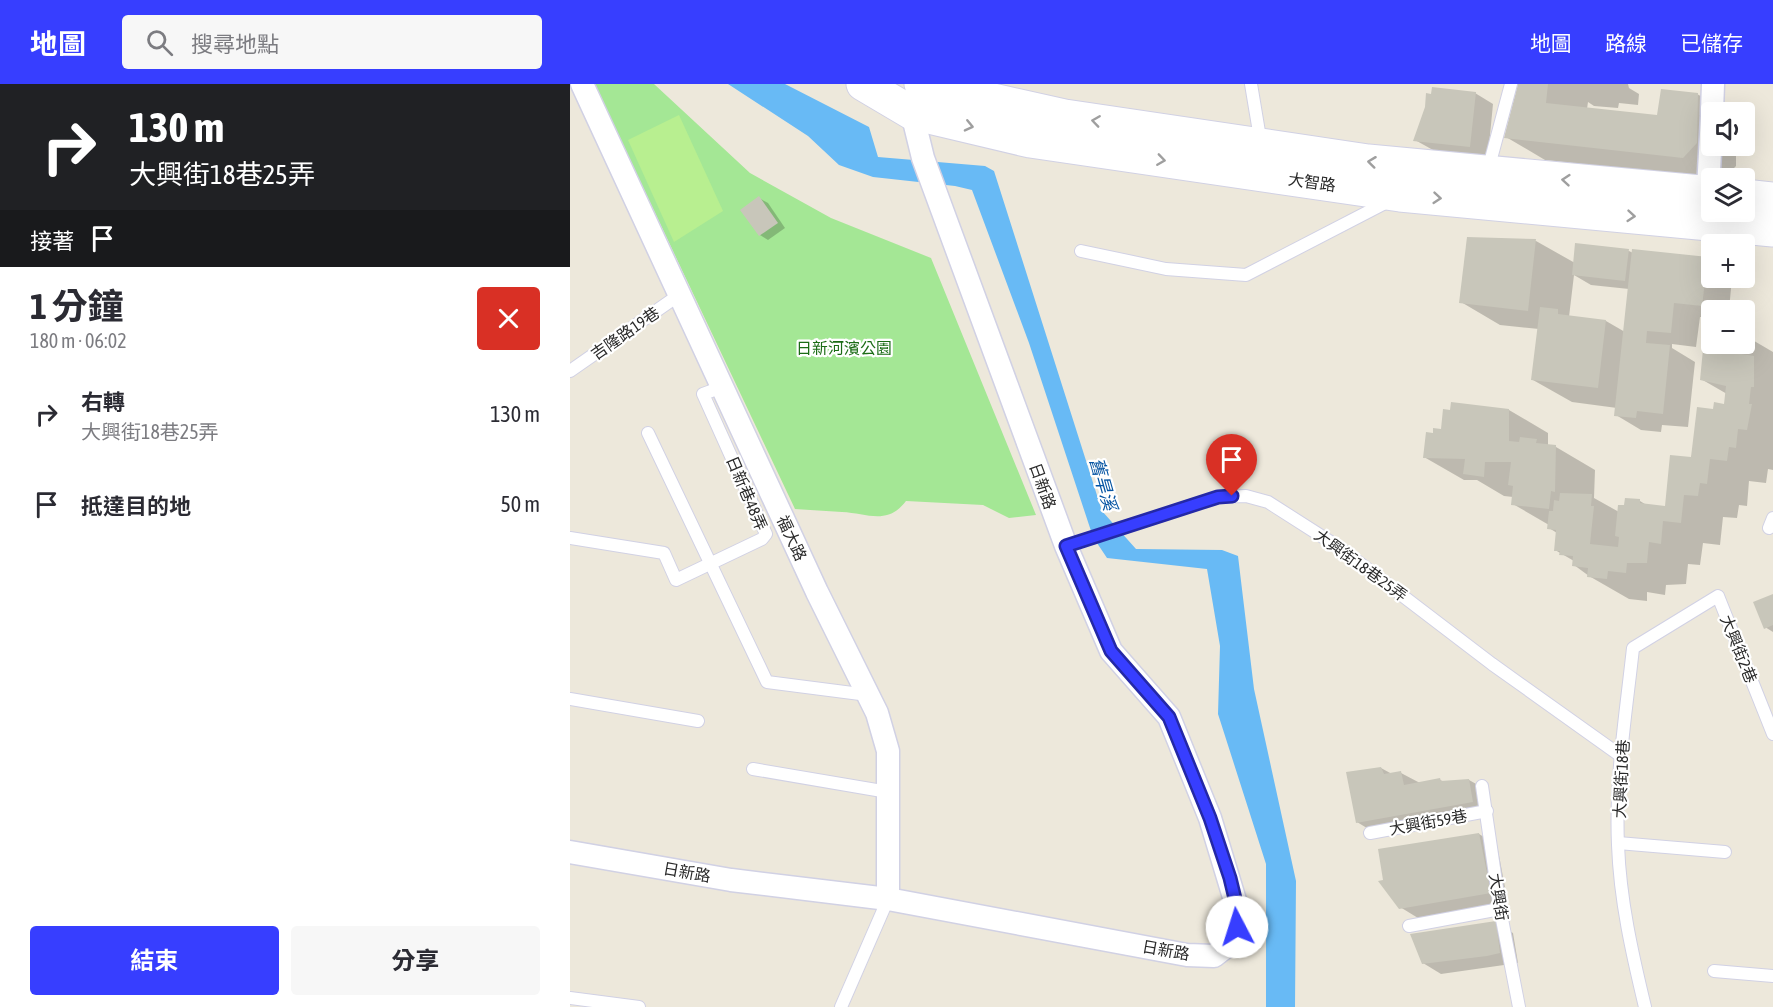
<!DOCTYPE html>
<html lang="zh-TW">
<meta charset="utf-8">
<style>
body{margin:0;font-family:"Asap Condensed","Noto Sans TC",sans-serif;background:#f7f7f7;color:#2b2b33;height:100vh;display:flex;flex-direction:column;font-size:22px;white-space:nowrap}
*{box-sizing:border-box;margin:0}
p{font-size:20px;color:#7c7c81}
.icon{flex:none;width:33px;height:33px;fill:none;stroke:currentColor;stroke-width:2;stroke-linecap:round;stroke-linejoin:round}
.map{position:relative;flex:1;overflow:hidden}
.drawer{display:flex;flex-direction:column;background:#fff;width:570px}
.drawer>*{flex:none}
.hud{background:#202124;color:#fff;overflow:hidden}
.tools{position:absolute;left:1131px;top:18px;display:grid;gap:12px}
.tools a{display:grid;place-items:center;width:54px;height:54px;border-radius:6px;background:#fff;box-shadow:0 6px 24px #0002;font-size:30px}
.pin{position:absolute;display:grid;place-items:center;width:51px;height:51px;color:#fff;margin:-62px -26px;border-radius:50% 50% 50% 0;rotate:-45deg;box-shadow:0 0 6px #0007}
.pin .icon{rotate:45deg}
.me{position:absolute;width:66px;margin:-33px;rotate:355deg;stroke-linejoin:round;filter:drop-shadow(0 0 4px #0008)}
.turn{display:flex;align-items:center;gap:21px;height:126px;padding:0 30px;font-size:27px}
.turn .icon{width:78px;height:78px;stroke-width:2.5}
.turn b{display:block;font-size:42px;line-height:51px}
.then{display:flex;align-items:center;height:57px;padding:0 30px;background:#0003;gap:12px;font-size:22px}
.round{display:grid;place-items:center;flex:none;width:63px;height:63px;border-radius:6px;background:#f7f7f7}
.summary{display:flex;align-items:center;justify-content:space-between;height:102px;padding:0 30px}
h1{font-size:36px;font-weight:700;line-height:45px}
.primary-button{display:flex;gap:12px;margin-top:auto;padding:12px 30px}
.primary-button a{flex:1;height:69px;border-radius:6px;background:#373eff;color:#fff;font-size:24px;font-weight:700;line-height:69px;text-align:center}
.primary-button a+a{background:#f7f7f7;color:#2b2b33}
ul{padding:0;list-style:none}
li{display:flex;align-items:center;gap:18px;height:90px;padding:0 30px}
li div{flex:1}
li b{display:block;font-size:22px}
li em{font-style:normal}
header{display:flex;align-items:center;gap:36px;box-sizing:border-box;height:84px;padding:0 30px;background:#373eff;color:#fff}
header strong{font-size:28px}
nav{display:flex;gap:33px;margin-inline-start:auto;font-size:21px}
.search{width:420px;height:54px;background:#f7f7f7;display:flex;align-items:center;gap:15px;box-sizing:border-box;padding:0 21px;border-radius:6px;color:#7c7c81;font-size:22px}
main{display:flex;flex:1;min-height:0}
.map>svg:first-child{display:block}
</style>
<header>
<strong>地圖</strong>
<div class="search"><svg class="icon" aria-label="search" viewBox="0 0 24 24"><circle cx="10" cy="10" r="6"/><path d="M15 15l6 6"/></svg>搜尋地點</div>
<nav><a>地圖</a><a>路線</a><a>已儲存</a></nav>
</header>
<main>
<section class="drawer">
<div class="hud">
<div class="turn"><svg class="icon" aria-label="right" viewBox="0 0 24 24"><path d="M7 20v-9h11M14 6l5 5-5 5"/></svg><div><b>130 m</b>大興街18巷25弄</div></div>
<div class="then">接著<svg class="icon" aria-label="arrive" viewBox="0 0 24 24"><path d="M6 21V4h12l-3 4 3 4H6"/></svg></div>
</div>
<div class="summary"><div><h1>1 分鐘</h1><p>180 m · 06:02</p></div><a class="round" style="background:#d93025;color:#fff"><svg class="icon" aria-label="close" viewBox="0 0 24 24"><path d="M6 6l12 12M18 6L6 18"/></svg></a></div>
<ul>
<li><svg class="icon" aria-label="right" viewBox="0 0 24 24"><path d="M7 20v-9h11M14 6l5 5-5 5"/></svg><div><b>右轉</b><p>大興街18巷25弄</p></div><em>130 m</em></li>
<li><svg class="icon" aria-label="arrive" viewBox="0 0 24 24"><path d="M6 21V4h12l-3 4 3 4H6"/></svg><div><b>抵達目的地</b></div><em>50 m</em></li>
</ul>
<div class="primary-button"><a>結束</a><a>分享</a></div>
</section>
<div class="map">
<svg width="1203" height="923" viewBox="0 0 1203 923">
<rect width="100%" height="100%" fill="#ede8db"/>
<path fill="#a4e795" d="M24,0H84L180,89L261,134L361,174L466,431L439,434L413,421L336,417C317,442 297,429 272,428C256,427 240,426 225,425Z"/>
<path fill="#b8ef90" d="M109,31L153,127L104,158L58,56Z"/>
<path fill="#68baf5" d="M158,0H215L299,43L308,73L415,82L424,87L532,427L566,465L652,466L668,472L684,605L726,797L725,923H696V780L648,630L650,562L637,485L537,474L523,453L459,259L402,106L385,102L303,93L269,81L238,52Z"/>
<g fill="#0003" fill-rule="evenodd">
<path d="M950,0H1058L1059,4L1069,10L1068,21L1049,19L1048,24L1024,22L1018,18L1017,25L1089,33L1127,10L1159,28H1142V62H1166V82L1154,94H1144L975,76L936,53Z"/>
<path d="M905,9L923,20L918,72L863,66L845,56Z"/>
<path d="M189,114L198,119L215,144L198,156L190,151Z"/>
<path d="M949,155L966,157L1005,179L1059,167L1063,169L1137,174L1142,177V194H1162L1159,226H1142V234L1130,233L1126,263L1102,260V264L1125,278L1118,343L1092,341L1091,348L1071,346L1046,331L1047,324L1002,318L963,296L969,245L930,241L891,218ZM1004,191L1021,201L1059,205L1055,248L1036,237L999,233Z"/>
<path d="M1174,251L1203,268V386L1198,385L1196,399L1179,397L1177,422L1169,421L1167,434L1153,433L1150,461L1133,459L1130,481L1118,480L1116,500L1096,501L1095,511L1077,508V517L1059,515L1019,492L1004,481V477L985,466L987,449L979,444V441L943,420V413L934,412L907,396H894L854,373L864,350L939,326L978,349V362L986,363L1025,386L1024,414L1049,428L1070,417L1078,422L1096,423L1144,327L1156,321L1157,310L1131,295L1142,260H1174Z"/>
<path d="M1203,511V548L1195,543Z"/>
<path d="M811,684L822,690L831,689L850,699L870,696L875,698L899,696L917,706L921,728L805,749L787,738Z"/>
<path d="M909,750L927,761L938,819L848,834L830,823Z"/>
<path d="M925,839L943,849L948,879L871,890L853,879Z"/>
</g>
<g fill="#c8c6ba">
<path d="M948,0H978L976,19L1087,31L1091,5L1128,9L1127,59L1113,74L934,54Z"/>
<path d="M862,3L906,8L900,63L843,57L855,23L856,9L861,10Z"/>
<path d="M189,112L208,139L189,152L170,126Z"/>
<path d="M897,153L966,155L958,227L889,219Z"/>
<path d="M1005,159L1059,165L1055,197L1002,191Z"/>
<path d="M1062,165L1138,173L1132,222L1104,219L1101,249L1077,247L1076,259L1100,261L1093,330L1067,327L1066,334L1044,332Z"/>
<path d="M970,223L988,225V230L1036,236L1028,304L961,296Z"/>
<path d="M1135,245L1142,246V260H1166L1165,269L1184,272V303H1181L1179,320H1182L1177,346L1168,345L1166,364L1159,363L1157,377L1140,375L1137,400L1130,399L1128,412L1114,411L1111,439L1093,437L1091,460L1079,458L1077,479H1057L1056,489L1038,487L1037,495L1017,493L1018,484L1002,482L1003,472L989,471L990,467H984L986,446L977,445L979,427H983L984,416L989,417L990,409L1022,410L1021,422H1024L1020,460L1048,463L1049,453L1045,452L1048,421H1054L1055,414L1070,415V419L1095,422L1100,371L1121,373L1127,323L1143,325L1144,318L1154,320L1156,302L1130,296Z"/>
<path d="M881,318L939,325V357L949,358L950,353L967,355L966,359L986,361L985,408L981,407L979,425L941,421L943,402L938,401L941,378H915L914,393L893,390L895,375L853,374L856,348L863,349V344L871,345L873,325L880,326Z"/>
<path d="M1203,510V541L1194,545L1183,518Z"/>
<path d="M811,683L814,690L831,687L834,701L870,694L871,697L899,695L903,718L786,739L776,688Z"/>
<path d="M909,749L921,809L829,825L808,797L813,796L808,765Z"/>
<path d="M926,837L930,869L917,872L852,880L840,850Z"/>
</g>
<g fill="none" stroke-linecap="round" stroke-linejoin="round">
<defs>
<g id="lane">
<path d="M681,0L691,60"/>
<path d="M918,86L941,0"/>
<path d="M511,167L596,185L676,191L819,117"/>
<path d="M0,287L109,211"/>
<path d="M78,349L197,598L298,611"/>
<path d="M1199,444L1203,434"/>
<path d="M0,454L94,469L106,496L192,455L196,450L133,310L152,303"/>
<path d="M496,462L648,413L676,412L698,418L770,464L922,580L1051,672"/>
<path d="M0,615L128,637"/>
<path d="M183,685L318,708"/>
<path d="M912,702L930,825L949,923"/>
<path d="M800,749L917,727"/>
<path d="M1048,759L1155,768"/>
<path d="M839,842L930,825"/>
<path d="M1144,887L1203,892"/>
<path d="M0,914L69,923"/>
<path d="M271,923L318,815"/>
<path d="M1075,923C1062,869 1050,816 1048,761C1045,695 1056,629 1063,564L1148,512L1203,650"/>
</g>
<g id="street">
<path d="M12,0L247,508L307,629L318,667V815"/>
<path d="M1142,28L1143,0"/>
<path d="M1137,123L1142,32"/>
<path d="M0,768L161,796L318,815L617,871L644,872L662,858L667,842V823L640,734L599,633L541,567L496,462L353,74L342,29L343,16"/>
</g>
<g id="secondary">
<path d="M293,0L342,29L460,57L830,111L1203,146"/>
<path d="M351,0L495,32L798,77L1142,109"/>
<path d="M1174,112L1203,115"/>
</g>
</defs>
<use href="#lane" stroke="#d1d1e4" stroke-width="14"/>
<use href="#street" stroke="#d1d1e4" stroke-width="25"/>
<use href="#secondary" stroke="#d1d1e4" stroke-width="35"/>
<use href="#lane" stroke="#fff" stroke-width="12"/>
<use href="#street" stroke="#fff" stroke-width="22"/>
<use href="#secondary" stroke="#fff" stroke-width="33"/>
</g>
<defs><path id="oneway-chevron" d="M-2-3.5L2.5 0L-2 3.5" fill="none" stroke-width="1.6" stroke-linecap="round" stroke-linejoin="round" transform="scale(1.5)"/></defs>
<g stroke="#9f9f9f">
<use href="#oneway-chevron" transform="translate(526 37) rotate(-172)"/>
<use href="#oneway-chevron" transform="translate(399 42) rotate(13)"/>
<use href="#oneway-chevron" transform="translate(591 76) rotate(8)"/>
<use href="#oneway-chevron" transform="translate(802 78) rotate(-173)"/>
<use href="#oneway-chevron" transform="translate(996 96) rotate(-175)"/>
<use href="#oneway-chevron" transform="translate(867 114) rotate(5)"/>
<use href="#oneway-chevron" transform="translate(1061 132) rotate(5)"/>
</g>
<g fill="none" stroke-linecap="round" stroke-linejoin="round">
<defs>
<path id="route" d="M662,412L648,413L496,462L541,567L599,633L640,734L660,794L667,823V843"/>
</defs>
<use href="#route" stroke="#2428a6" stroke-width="15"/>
<use href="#route" stroke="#373eff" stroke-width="10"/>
</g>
<g text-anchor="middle" stroke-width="4.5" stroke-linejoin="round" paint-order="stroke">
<g font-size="16" fill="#2a2a2a" stroke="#fff">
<text transform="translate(742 98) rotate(8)" y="6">大智路</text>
<text transform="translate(55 249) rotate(-35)" y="6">吉隆路19巷</text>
<text transform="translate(473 402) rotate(70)" y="6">日新路</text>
<text transform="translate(177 409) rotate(67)" y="6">日新巷48弄</text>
<text transform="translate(222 454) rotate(65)" y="6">福大路</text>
<text transform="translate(791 481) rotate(36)" y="6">大興街18巷25弄</text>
<text transform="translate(1169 565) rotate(68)" y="6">大興街2巷</text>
<text transform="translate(1051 695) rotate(-87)" y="6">大興街18巷</text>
<text transform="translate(858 738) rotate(-10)" y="6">大興街59巷</text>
<text transform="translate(117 788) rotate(10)" y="6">日新路</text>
<text transform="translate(929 813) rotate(81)" y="6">大興街</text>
<text transform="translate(596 866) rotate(10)" y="6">日新路</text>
</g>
<g font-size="16" fill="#1b6c16" stroke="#fff">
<text x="274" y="270">日新河濱公園</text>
</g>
<g font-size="18" font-style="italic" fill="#0655a3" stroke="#fff">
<text transform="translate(533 400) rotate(74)" y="6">舊旱溪</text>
</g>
</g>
</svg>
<div class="tools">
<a><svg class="icon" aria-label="sound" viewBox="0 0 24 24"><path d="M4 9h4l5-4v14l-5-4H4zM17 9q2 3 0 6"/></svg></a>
<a><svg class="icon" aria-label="layers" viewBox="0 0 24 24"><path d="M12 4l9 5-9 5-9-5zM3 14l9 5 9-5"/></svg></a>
<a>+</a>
<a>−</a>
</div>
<div class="pin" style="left:662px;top:412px;background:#d93025"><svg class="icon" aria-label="arrive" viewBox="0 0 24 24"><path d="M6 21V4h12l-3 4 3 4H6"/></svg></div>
<svg class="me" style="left:667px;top:843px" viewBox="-20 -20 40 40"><circle r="19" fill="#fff"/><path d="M0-13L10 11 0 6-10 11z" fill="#373eff"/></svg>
</div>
</main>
